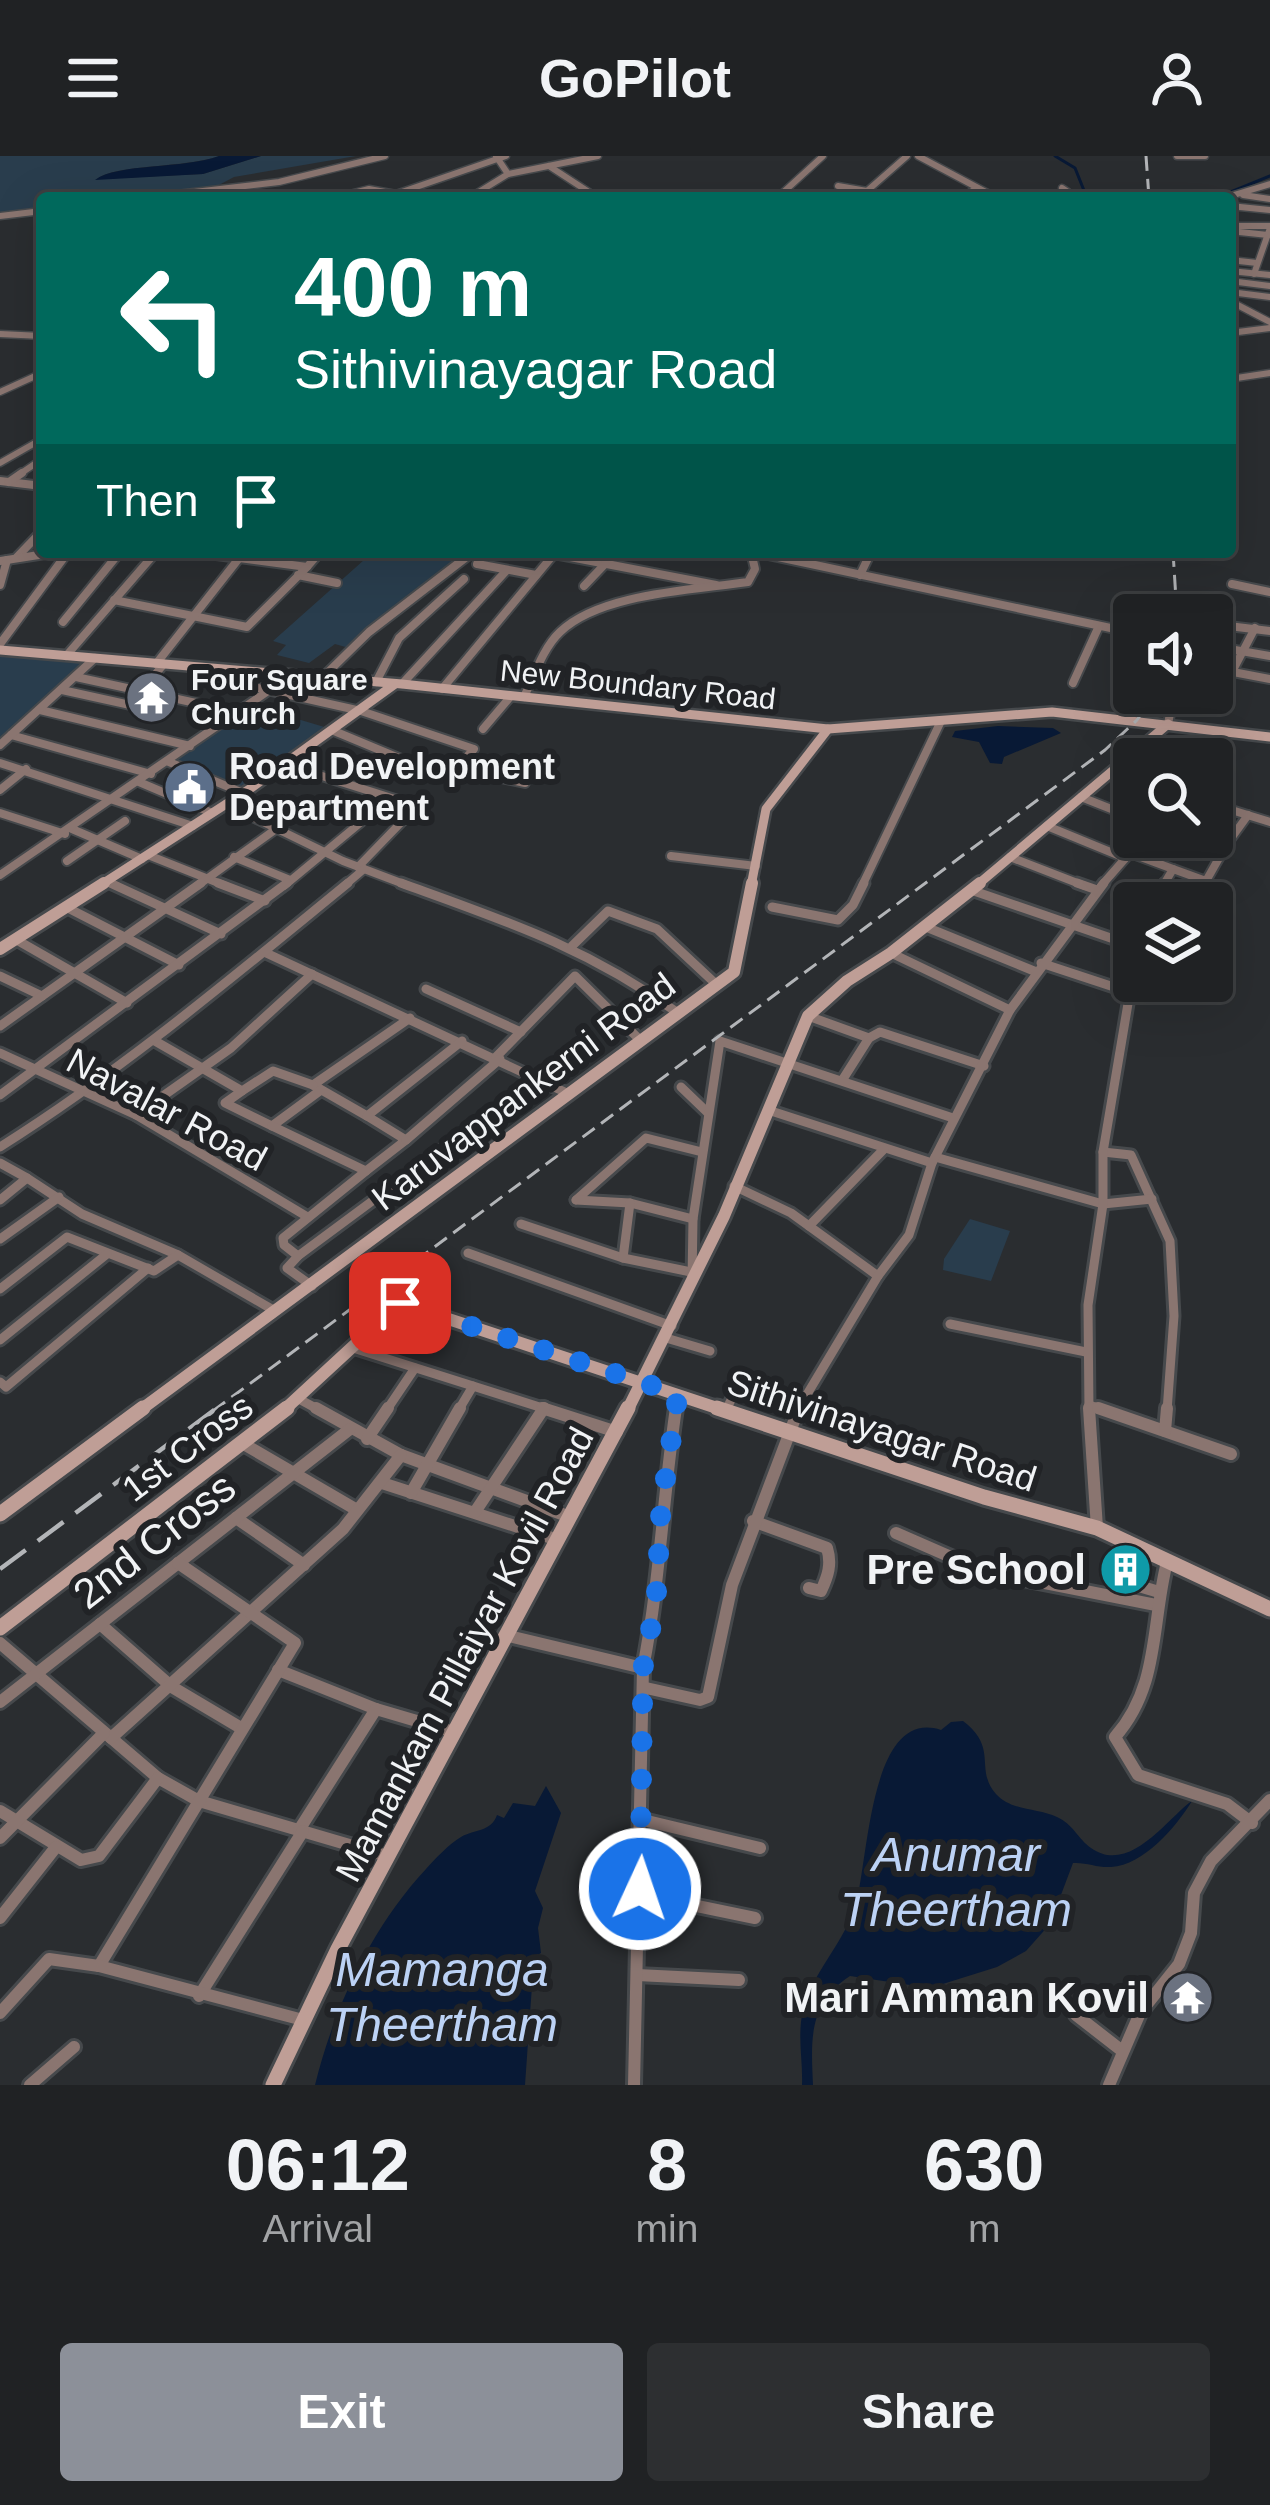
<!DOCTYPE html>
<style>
body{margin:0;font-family:Arial,sans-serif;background:#2d2f31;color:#f1f3f6;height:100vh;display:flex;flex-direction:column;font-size:45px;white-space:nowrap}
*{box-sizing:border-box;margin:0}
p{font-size:39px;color:#a2a4a6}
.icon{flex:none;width:66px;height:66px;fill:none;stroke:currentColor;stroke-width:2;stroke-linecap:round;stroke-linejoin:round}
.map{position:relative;height:1929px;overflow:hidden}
.sheet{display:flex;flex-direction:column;background:#202224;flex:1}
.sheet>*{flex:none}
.guide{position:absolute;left:36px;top:36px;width:1200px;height:366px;border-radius:12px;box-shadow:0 12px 48px #0002,0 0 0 3px #3d3f41;background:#00695c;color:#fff;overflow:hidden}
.fabs{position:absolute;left:1113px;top:438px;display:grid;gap:24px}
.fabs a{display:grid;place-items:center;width:120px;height:120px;border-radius:12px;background:#202224;box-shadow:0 12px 48px #0002,0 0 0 3px #3d3f41;font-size:60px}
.pin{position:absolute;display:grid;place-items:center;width:102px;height:102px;color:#fff;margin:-51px;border-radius:24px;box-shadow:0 6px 18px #0006}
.me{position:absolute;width:132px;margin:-66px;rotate:3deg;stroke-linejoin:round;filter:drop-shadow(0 0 9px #0008)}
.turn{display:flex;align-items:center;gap:42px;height:252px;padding:0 60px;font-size:54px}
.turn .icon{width:156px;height:156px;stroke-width:2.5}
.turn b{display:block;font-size:84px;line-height:102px}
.then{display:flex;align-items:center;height:114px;padding:0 60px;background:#0003;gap:24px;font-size:45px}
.eta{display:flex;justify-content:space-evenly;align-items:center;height:204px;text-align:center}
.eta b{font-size:72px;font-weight:700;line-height:84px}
.primary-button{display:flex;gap:24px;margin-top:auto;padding:24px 60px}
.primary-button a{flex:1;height:138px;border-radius:12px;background:#8c9099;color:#fff;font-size:48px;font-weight:700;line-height:138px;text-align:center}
.primary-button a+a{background:#2d2f31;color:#f1f3f6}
header{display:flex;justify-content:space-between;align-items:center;height:156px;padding:0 60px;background:#202224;font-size:54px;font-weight:700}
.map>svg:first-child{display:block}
</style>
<header><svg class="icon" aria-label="menu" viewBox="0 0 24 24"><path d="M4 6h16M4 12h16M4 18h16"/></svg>GoPilot<svg class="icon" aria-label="person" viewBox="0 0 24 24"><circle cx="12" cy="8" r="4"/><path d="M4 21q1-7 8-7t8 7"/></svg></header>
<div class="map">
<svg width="1270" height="1929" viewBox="0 0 1270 1929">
<rect width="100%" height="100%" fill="#2a2d30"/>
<g fill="#293d4d">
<path d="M0,0H219C187,12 116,8 97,23L203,18L261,0H356L234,21L198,40L42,42V53L0,58Z"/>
<path d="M373,396L409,400L417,396L438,403L447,396H468L349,492L335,488L309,507L277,499L286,489L273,485Z"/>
<path d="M0,496L85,505L0,584Z"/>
<path d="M251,549L331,573L242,634L172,605Z"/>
<path d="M970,1063L1010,1075L991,1125L943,1114L944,1103Z"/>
</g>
<g fill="#081935">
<path d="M219,0H261L203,18L95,24C117,7 185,13 219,0Z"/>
<path d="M998,570L1053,572L1061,577L1004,601L1002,608L990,607L979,586L952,581L955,575Z"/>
<path d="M963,1565C999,1592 974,1613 996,1638C1011,1655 1038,1652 1057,1661C1073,1668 1078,1683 1091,1692C1130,1720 1169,1660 1192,1645C1176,1671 1144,1709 1111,1711C1098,1712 1086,1706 1073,1707L1050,1768L1026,1795L997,1811L930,1832L850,1820C808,1847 811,1884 813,1929H802C803,1904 797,1880 803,1854C812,1818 841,1790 854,1754C869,1713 867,1550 941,1574L951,1566Z"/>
<path d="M546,1630L561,1657L535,1735L543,1752L538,1772L541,1797L534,1801L525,1929H315C334,1852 371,1772 426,1713C435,1703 449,1688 461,1681C475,1673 491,1676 497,1659L504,1662L513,1647L535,1650Z"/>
</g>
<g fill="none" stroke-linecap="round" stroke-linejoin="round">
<g stroke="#081935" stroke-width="3">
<path d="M1055,0L1075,12L1087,42"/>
<path d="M1216,42L1270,20"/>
</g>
<defs>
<g id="street-far3">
<path d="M918,0L997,42"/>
<path d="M1177,0H1205"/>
<path d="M549,10L598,42"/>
<path d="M508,18L598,0"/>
<path d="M838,30L867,35"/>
<path d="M1243,39L1270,43"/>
<path d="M143,42L279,26L385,0"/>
<path d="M334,42L369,33L396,38L506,0"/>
<path d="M469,42L508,18L496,0"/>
<path d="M777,42L823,0"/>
<path d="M859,42L907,0"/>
<path d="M961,42L977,32"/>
<path d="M1051,42L1068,36L1062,32"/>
<path d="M1224,42L1270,28"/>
<path d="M1230,50L1270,54"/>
<path d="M0,60L42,55"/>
<path d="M1230,70H1270"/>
<path d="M1230,75L1268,79"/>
<path d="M1230,104L1257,107"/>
<path d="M1230,115L1270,119"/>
<path d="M1254,118L1270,72"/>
<path d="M1230,125L1270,130"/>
<path d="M1230,136L1270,141"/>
<path d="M1230,145L1270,166"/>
<path d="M1230,177L1270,172"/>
<path d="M0,178L42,180"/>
<path d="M1230,223L1270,217"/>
<path d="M0,236L42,217"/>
<path d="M0,307L42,283"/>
<path d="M17,320L42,303"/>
</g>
<g id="street-far2">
<path d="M0,325L42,330"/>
<path d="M9,326L22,317"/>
<path d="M193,396L307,411L320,396"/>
<path d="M544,396L716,429"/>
<path d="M754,396L1134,477"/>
<path d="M901,396H908"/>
<path d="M17,401L42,375"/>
<path d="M0,405L58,396"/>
<path d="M477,408L536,419"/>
<path d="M298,419L337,427"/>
<path d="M860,419L871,396"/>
<path d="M1232,428L1270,436"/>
<path d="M0,429L7,404"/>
<path d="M584,430L605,408"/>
<path d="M114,444L247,471L307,411"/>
<path d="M63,466L120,396"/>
<path d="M1212,468L1270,475"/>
<path d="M0,488L68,396"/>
<path d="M1212,490L1270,500"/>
<path d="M66,500L156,396"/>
<path d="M156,508L240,401"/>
<path d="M1212,512L1270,523"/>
<path d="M1232,516L1255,472"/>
<path d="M76,521L219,552"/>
<path d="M322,522L369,476L473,396"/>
<path d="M376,526L399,482L464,423"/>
<path d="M1073,527L1099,470"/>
<path d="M402,528L506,415"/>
<path d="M245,529L361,555L474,593L447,622L334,575"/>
<path d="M442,533L554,398"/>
<path d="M62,534L153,554"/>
<path d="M140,536L164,508"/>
<path d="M524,541C534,520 543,492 560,476C600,437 695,434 748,426L755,413L751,396"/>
<path d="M40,554L190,590"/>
<path d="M1168,568L1174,537"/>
<path d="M483,573L511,540"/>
<path d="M11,579L151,618"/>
<path d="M0,589L95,502"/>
<path d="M169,606L243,637"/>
<path d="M0,607L193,670"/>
<path d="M284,608L417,650"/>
<path d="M456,612L525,627"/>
<path d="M1110,617L1134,625"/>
<path d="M139,626L212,657"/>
<path d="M0,634L26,613"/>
<path d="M1081,641L1134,662"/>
<path d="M226,648L343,705L409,730"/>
<path d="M1212,648L1270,666"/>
<path d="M0,657L65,678"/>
<path d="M1047,670L1125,702"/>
<path d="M72,673L142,703"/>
<path d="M1204,681L1227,688L1248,659"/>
<path d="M1130,697L1173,713L1163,730"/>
<path d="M148,699L226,730"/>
<path d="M671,700L756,710"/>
<path d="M234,701L290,724"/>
<path d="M1010,701L1085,730"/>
<path d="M67,705L125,665"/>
<path d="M358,711L417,650"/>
<path d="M1173,713L1206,725L1227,688"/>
<path d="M0,719L268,535"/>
<path d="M107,725L117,730"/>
<path d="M197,730L276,673"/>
<path d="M284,730L389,643"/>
<path d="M344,730L364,713"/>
<path d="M862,730L941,565"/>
<path d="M1101,730L1144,681"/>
</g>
<g id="street-far1">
<path d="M110,727L221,778"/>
<path d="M218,727L265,745"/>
<path d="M401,727C506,765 586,791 678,857"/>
<path d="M1077,727L1097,734"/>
<path d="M971,734L1134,790"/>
<path d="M1152,747L1165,727"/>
<path d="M66,751L179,809"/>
<path d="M772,751L838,764L853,749L864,727"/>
<path d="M926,771L1034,815"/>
<path d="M15,783L127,847"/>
<path d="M572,790L608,755L657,773L717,829"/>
<path d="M264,796L569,938"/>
<path d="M891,797L1010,854"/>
<path d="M1041,807L1129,836"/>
<path d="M0,820L42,840"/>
<path d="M426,833L521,876"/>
<path d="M808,860L869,882L880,876L984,910"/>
<path d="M410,862L313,929L367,960L462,885"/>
<path d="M0,870L201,727"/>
<path d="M155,885L242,935L273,915L313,929"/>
<path d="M0,897L136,959L306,1060"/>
<path d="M496,901L575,820L641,885"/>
<path d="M843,923L869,882"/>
<path d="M681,931L707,956"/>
<path d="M242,935L225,947L272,970L321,934"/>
<path d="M0,939L287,727"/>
<path d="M768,954L932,1007"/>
<path d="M136,959L231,892L312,818"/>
<path d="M272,970L366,1015L406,984L367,960"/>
<path d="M406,984L500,903"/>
<path d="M0,991C124,913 234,820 348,727"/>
<path d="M1103,996L1131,999L1170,1085L1174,1160L1167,1255"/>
<path d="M935,1001L1103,1048L1152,1043"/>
<path d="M0,1007L27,1022L0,1044"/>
<path d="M27,1022L82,1058L178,1099L275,1155"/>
<path d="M734,1030L791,1057L878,1120"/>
<path d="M576,1044L646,982L702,996"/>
<path d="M576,1044L630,1047L693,1063"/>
<path d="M521,1068L623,1102L691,1116"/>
<path d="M809,1070L884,993"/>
<path d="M0,1083L59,1041"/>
<path d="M468,1097L672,1170"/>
<path d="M298,1100L537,923"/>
<path d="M623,1102L630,1047"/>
<path d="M692,1125L693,1063L720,885L953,962"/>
<path d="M312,1130L287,1112L298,1100L284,1089L283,1082L366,1015"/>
<path d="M0,1133L67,1081L154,1115L178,1099"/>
<path d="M950,1168L1086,1196"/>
<path d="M666,1182L710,1195"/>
<path d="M0,1184L107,1098"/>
<path d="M353,1192L552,1255"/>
<path d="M0,1226L6,1231L148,1112"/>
<path d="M299,1243L321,1255"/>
<path d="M1089,1249L1107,1255"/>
<path d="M726,1254L741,1224"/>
<path d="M386,1255L415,1212"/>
<path d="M458,1255L473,1230"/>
<path d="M675,1255L678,1238"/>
<path d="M797,1255L878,1120L909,1079L932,1007L1010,854L1104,727"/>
<path d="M1089,1255L1088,1149L1103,1048V996L1134,812"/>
</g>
<g id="street">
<path d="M316,1252L401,1299L570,1361"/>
<path d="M542,1252L617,1276"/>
<path d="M1089,1252L1097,1372"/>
<path d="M1098,1252L1231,1298"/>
<path d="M1165,1275L1167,1252"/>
<path d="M367,1283L388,1252"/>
<path d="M242,1287L357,1354"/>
<path d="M382,1327L558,1384"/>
<path d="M411,1337L460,1252"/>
<path d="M475,1356L544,1252"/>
<path d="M236,1362L304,1409"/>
<path d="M753,1365L827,1392C832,1408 828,1420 821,1435L809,1432"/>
<path d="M896,1377L983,1415L1156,1449"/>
<path d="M1123,1384L1112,1422L1159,1436"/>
<path d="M1135,1392V1429"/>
<path d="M1167,1406C1151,1469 1160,1530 1115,1581L1138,1619L1227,1648L1252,1667"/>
<path d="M100,1468L172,1531L241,1572"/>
<path d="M509,1480L643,1512"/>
<path d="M0,1487L158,1622L199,1645L387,1700"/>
<path d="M278,1514L376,1553L454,1576"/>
<path d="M646,1532L700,1544L708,1541L732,1429L799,1252"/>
<path d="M0,1546L350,1273"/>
<path d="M111,1582L343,1373L401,1299"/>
<path d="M0,1655L81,1704L99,1700L158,1622"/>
<path d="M643,1664L760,1692"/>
<path d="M299,1674L376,1553"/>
<path d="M0,1682L104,1577"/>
<path d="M639,1738L755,1762"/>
<path d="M0,1762L56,1691"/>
<path d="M99,1810L295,1487L178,1407"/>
<path d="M637,1819L739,1824"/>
<path d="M199,1840L303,1675"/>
<path d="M0,1857L49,1803L99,1810L303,1864"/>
<path d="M1076,1859L1121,1894"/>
<path d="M30,1929L74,1891"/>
<path d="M634,1929L643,1512C660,1426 663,1339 676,1252"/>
<path d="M1109,1929L1140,1857L1179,1808L1191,1777L1194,1737L1211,1705L1270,1644"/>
</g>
<g id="secondary-far2">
<path d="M0,494L402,528L828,573L1052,556L1270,581"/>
<path d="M99,730L251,632L395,528"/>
<path d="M751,730L766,653L828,573"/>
<path d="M976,730L1168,568"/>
</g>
<g id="secondary-far1">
<path d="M0,793L104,727"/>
<path d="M139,1255L734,816L752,727"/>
<path d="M283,1255L400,1147L726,1255"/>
<path d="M627,1255L724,1060L808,860L847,825L891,797L980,727"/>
</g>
<g id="secondary">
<path d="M717,1252L984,1341L1097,1372L1270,1453"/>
<path d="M0,1358L143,1252"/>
<path d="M0,1472L287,1252"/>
<path d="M273,1929L338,1793L628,1252"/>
</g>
</defs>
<use href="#street-far3" stroke="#46494c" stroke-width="9"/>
<use href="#street-far2" stroke="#46494c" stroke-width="12"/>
<use href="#street-far1" stroke="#46494c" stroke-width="15"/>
<use href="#street" stroke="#46494c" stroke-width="18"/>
<use href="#secondary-far2" stroke="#46494c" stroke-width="14"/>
<use href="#secondary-far1" stroke="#46494c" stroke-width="18"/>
<use href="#secondary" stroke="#46494c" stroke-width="21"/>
<use href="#street-far3" stroke="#8a7570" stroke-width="6"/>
<use href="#street-far2" stroke="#8a7570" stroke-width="8"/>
<use href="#street-far1" stroke="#8a7570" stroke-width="9"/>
<use href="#street" stroke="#8a7570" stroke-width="12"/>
<use href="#secondary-far2" stroke="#bf9e96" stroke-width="9"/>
<use href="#secondary-far1" stroke="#bf9e96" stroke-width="12"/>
<use href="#secondary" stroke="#bf9e96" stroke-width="15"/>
<g stroke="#b3b5b8" stroke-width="3" stroke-dasharray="15 8" stroke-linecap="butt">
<path d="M1146,0L1149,42"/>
<path d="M1173,396L1177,459"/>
<path d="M213,1255L1105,594L1137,564L1156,537"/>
</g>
<path stroke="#b3b5b8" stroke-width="4.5" stroke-dasharray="32 15" stroke-linecap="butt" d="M0,1413L217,1252"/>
</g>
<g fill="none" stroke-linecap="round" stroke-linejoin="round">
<path stroke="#1a73e8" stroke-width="21" stroke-dasharray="0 37.8" d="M400,1147L678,1238L661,1353L656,1446L643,1512L640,1733"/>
</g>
<defs>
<symbol id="temple-disc" viewBox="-11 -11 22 22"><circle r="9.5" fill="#6b7280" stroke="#212326"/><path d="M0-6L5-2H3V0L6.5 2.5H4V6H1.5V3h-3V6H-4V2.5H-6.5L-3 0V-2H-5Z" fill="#fff"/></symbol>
<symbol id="civic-disc" viewBox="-11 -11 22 22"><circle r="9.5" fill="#5c6f8a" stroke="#212326"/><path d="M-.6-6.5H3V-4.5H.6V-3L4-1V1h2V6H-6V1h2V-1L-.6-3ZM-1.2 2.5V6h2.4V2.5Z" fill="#fff"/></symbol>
<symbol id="building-disc" viewBox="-11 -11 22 22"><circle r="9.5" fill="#0f9aa8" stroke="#212326"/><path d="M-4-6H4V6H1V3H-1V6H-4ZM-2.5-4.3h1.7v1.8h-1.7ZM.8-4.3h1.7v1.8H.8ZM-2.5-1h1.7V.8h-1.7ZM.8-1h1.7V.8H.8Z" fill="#fff"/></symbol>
</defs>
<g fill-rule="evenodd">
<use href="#temple-disc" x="122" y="512" width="59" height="59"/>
<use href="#civic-disc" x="160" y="602" width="59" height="59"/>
<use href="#building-disc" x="1096" y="1384" width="59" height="59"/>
<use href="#temple-disc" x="1158" y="1812" width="59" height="59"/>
</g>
<g text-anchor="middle" stroke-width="12" stroke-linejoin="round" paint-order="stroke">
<g font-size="30" font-weight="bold" fill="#f1f3f5" stroke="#212326" text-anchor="start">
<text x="191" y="534">Four Square<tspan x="191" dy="34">Church</tspan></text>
</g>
<g font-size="30" fill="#f1f3f5" stroke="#212326">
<text transform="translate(638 529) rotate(6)" y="10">New Boundary Road</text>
</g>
<g font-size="36" font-weight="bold" fill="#f1f3f5" stroke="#212326" text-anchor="start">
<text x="229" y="623">Road Development<tspan x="229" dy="41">Department</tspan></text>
</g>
<g font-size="36" fill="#f1f3f5" stroke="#212326">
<text transform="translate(523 935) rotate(-37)" y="13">Karuvappankerni Road</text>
<text transform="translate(167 953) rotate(28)" y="13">Navalar Road</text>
<text transform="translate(882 1274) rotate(18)" y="13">Sithivinayagar Road</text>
<text transform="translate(187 1291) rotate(-37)" y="13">1st Cross</text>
<text transform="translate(464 1498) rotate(-62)" y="13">Mamankam Pillaiyar Kovil Road</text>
</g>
<g font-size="42" fill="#f1f3f5" stroke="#212326">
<text transform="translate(154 1384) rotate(-38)" y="15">2nd Cross</text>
</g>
<g font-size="42" font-weight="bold" fill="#f1f3f5" stroke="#212326" text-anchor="end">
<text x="1086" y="1428">Pre School</text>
<text x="1149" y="1856">Mari Amman Kovil</text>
</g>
<g font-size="48" font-style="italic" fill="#bcd2f5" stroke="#212326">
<text x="956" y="1715">Anumar<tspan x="956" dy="55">Theertham</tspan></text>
<text x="442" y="1830">Mamanga<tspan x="442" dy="55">Theertham</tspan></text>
</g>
</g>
</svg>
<div class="fabs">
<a><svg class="icon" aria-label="sound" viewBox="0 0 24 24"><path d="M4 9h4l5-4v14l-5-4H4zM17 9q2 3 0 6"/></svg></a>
<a><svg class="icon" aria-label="search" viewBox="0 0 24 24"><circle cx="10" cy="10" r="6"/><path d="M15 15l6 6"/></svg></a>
<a><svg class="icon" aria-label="layers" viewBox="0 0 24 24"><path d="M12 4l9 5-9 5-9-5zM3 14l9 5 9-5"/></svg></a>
</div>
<div class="pin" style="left:400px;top:1147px;background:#d93025"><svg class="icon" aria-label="arrive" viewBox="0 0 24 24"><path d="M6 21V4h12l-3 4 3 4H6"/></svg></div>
<svg class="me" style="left:640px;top:1733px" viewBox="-20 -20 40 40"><circle r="17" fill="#1a73e8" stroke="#fff" stroke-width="3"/><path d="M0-11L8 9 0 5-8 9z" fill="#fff"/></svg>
<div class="guide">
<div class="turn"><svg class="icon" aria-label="left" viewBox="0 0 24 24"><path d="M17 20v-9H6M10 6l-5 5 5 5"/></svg><div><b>400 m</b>Sithivinayagar Road</div></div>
<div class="then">Then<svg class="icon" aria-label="arrive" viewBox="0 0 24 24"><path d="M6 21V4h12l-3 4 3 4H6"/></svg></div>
</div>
</div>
<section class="sheet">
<div class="eta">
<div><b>06:12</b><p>Arrival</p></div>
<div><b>8</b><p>min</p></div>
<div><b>630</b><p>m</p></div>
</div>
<div class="primary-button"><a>Exit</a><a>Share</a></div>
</section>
